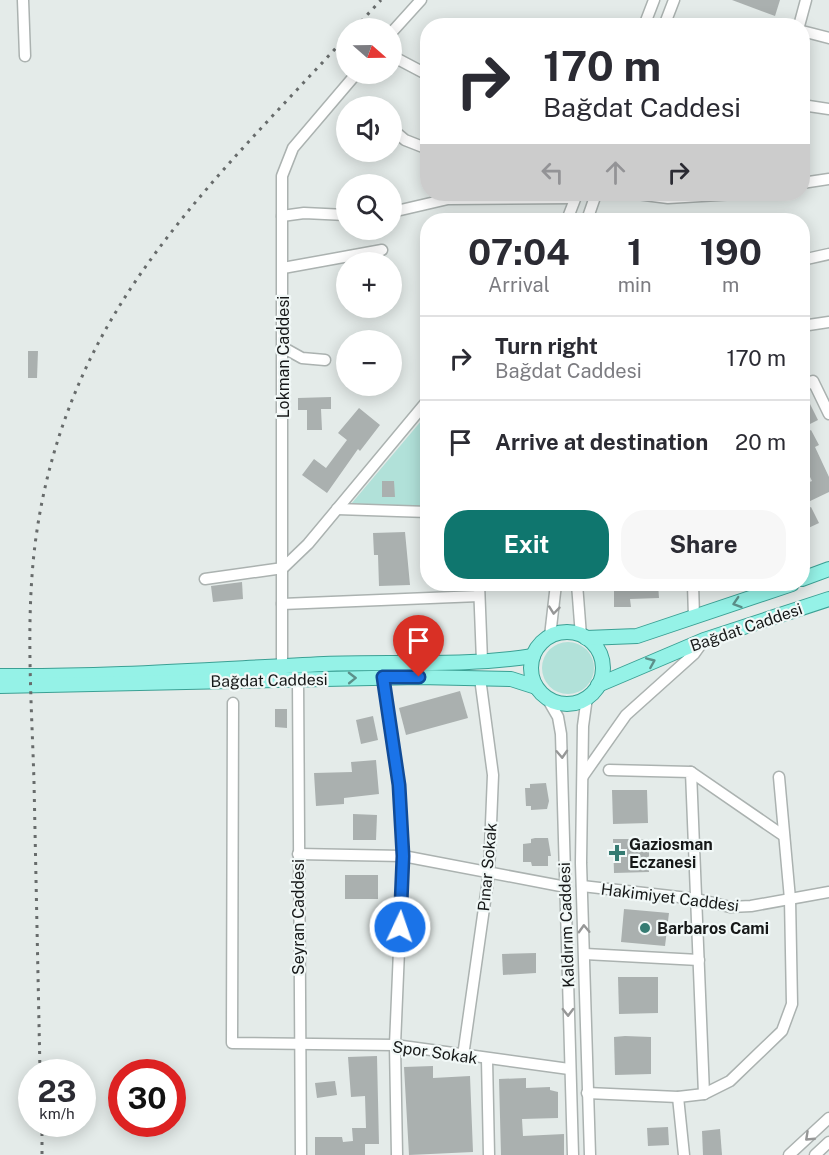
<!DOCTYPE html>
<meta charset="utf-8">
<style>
body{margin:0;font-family:"Public Sans",sans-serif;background:#f7f7f7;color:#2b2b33;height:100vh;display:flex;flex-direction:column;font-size:22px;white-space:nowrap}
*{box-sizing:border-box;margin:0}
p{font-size:20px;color:#7c7c81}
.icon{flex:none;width:33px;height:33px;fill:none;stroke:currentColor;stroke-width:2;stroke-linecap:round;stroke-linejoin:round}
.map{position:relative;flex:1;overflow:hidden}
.drawer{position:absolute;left:420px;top:213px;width:390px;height:378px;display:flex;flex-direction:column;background:#fff;border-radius:24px;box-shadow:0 3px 15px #0003}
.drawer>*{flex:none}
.banner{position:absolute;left:420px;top:18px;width:390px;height:183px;border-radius:24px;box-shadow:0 3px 15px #0003;background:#fff;color:#2b2b33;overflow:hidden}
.needle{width:39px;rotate:110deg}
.controls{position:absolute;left:336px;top:18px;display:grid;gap:12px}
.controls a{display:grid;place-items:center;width:66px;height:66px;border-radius:50%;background:#fff;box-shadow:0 3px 15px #0003;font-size:30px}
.speed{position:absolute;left:18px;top:1059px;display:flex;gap:12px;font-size:30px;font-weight:700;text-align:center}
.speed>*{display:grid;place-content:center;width:78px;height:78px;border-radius:50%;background:#fff;box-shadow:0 3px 15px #0003;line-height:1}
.speed small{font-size:15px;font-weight:400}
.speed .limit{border:9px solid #d22;background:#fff;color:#111}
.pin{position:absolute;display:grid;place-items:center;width:51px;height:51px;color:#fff;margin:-62px -26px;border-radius:50% 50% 50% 0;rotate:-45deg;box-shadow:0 0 6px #0007}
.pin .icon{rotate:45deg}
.me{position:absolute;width:66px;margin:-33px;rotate:3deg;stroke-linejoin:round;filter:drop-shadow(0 0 4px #0008)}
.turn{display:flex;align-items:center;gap:21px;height:126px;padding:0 24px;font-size:27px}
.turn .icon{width:78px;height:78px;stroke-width:2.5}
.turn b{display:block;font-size:42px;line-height:51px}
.lanes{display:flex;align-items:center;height:57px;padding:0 24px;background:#0003;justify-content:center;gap:30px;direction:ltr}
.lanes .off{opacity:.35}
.eta{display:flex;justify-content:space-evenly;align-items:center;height:102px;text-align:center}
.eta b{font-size:36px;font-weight:700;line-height:42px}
.cta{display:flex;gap:12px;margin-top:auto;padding:12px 24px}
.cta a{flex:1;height:69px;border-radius:24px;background:#0f766e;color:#fff;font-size:24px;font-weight:700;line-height:69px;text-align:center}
.cta a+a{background:#f7f7f7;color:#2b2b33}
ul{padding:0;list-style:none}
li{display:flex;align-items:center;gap:18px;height:84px;padding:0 24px;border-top:2px solid #e1e1e2}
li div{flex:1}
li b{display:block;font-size:22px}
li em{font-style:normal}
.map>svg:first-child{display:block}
</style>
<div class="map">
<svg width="829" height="1155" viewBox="0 0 829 1155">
<rect width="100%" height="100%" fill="#e4ebe9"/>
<g fill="#b1e1d9">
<path d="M427,414V508L346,510Z"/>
<circle cx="568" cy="668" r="26"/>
</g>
<g fill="#aab0af">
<path d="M732,0H780L775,16Z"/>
<path d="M28,351H38L37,378H28Z"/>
<path d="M331,397V409H321L322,430H307V410H298V398Z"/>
<path d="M810,404L818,420L802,428V408Z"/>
<path d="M359,408L380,425L360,451L358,449L327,493L302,475L314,459L326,468L347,440L338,433Z"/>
<path d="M811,430L819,445L815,447L829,477V492L806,503L802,485L812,481L802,461L807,457L802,449V435Z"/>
<path d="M382,481H394L395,497H382Z"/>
<path d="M811,507L819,523L802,531V511Z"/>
<path d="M405,532L410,585L379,586L378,555H374L373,533Z"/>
<path d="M242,582L243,599L213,602L211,586Z"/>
<path d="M642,584H658L659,598L630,599L631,607H614V590L642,589Z"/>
<path d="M460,691L468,718L406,735L399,708Z"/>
<path d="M275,709H287V728L275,727Z"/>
<path d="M373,716L378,740L361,744L356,720Z"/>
<path d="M376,760L379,794L344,798V804L316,806L314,773L352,772L351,762Z"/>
<path d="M546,783L549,801L547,809L531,810V806H526L525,788H530V784Z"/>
<path d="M612,790H647L648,823L613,824Z"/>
<path d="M353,814L377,815L376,840H353Z"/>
<path d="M535,838H548L551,856H548V866H532L531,862H523V844L531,843V839Z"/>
<path d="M613,839H649V872L614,873Z"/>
<rect x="345" y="875" width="33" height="24"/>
<path d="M624,909L669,913L665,946L621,942Z"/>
<path d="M536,953V973L503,975L502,954Z"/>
<path d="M618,977H658V1013L619,1014Z"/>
<path d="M625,1036L651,1037V1074L615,1075L614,1037Z"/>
<path d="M377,1056L379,1144H365V1155H315V1137H342L343,1142L353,1141L352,1128H366L365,1096L351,1097L348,1057Z"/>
<path d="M433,1066V1078L470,1076L473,1152L409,1155L404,1067Z"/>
<path d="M526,1078V1088L550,1087V1090L558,1092V1118L522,1119L523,1136L564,1134V1155H501L499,1079Z"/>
<path d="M335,1081L337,1095L317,1098L315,1083Z"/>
<path d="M668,1127L669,1145L648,1146L647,1128Z"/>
<path d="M720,1129L722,1155H703L702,1131Z"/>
</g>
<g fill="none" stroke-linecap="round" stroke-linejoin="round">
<defs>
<g id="minor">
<path d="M23,0L25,56"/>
<path d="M644,26L654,0"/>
<path d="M664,26L674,0"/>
<path d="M799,26L806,0"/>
<path d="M802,31L829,38"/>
<path d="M392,32L421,0"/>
<path d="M392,56L428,75"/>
<path d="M802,105L829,109"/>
<path d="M392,129L405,140L428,149"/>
<path d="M802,183L829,179"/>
<path d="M637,194L668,198L735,194"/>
<path d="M392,212L448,199L575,198"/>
<path d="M282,216L304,213L346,215"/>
<path d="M567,220L577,194"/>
<path d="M587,220L596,194"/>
<path d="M802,260L829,254"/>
<path d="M283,268L382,250"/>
<path d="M802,326L829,322"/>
<path d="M284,348L302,358L325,360"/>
<path d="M802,387L813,381L829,414"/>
<path d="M337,509L428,512"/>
<path d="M205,579L283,568L308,544L428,400"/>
<path d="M479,584L482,661"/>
<path d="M577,584L581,636"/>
<path d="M693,584L694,617"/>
<path d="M282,604L479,596"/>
<path d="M550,636L556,584"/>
<path d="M282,666V176L293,148L356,74"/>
<path d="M383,677L399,785L403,856L395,1045L397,1155"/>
<path d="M298,678L301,1155"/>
<path d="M587,697L583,726L581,863L590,1155"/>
<path d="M547,698L558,717L561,734L573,1155"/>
<path d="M233,703L232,1043L395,1045L569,1069"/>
<path d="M609,770L691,772L704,1094"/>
<path d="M691,772L784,836"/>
<path d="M583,776L626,715L694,654L704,640"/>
<path d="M298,854L403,856L566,887"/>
<path d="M582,886L697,899L730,907L751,906L829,892"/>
<path d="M585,954L699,960"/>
<path d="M463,1056L489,873L493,775L480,678"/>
<path d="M487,1059L489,1155"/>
<path d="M587,1093L678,1097L704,1094L730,1081L782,1031L792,1004L790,899L779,777"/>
<path d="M678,1097L684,1155"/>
<path d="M789,1155L829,1118"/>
<path d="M815,1155L829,1142"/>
</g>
<g id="major">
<path d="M802,579L829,569"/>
<circle cx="567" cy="668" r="36"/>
<path d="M586,638L637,636L792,584"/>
<path d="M0,676C108,677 216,669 324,664C393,661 464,667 533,656"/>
<path d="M598,685L704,640L829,599"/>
<path d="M0,686L419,677L511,679L536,687"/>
</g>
</defs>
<use href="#minor" stroke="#abb2b0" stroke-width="13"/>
<use href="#major" stroke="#3ba094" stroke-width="16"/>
<use href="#minor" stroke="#fff" stroke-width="10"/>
<use href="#major" stroke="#95f2e7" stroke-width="14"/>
<g stroke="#676b6b" stroke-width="3" stroke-dasharray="3 6" stroke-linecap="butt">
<path d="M355,28L381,0"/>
<path d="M40,1072C38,976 36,879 34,782C32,714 27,644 32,576C38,489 64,403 107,327C169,218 262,129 346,37"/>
<path d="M42,1124V1155"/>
</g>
</g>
<defs><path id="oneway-chevron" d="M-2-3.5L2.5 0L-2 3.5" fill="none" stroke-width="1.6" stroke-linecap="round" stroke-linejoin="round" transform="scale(1.5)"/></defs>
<g stroke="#5c908a">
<use href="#oneway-chevron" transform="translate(737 603) rotate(162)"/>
<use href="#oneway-chevron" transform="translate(651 662) rotate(-23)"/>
<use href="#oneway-chevron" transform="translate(352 678) rotate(-1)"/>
</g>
<g stroke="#969797">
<use href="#oneway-chevron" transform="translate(554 610) rotate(96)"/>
<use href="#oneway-chevron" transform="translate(562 754) rotate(87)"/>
<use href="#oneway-chevron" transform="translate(584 929) rotate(-92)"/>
<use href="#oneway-chevron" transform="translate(568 1012) rotate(89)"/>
<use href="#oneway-chevron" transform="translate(809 1137) rotate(137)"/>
</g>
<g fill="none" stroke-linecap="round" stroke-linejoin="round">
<defs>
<path id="route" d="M400,927L403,856L399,785L383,677H419"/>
</defs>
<use href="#route" stroke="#114b97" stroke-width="15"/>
<use href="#route" stroke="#1a73e8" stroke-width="10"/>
</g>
<g fill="#357b72" stroke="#f1f8f7" stroke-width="2">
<path d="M614 844h6v6h6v6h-6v6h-6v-6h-6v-6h6z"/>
<circle cx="645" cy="928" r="6"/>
</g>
<g text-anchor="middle" stroke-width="4.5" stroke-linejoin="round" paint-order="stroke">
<g font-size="16" fill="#161818" stroke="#f1f8f7">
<text transform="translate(283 357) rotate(-90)" y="6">Lokman Caddesi</text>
<text transform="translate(746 627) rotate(-19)" y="6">Bağdat Caddesi</text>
<text transform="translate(269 680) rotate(-1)" y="6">Bağdat Caddesi</text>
<text transform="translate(487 867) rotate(-85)" y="6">Pınar Sokak</text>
<text transform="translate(670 897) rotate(7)" y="6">Hakimiyet Caddesi</text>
<text transform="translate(298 917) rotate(-90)" y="6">Seyran Caddesi</text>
<text transform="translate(566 925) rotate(-92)" y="6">Kaldırım Caddesi</text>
<text transform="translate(435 1052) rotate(8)" y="6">Spor Sokak</text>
</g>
<g font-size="16" font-weight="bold" fill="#161818" stroke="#f1f8f7" text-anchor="start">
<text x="629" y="850">Gaziosman<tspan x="629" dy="18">Eczanesi</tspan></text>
<text x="657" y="934">Barbaros Cami</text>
</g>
</g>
</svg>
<div class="controls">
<a><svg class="needle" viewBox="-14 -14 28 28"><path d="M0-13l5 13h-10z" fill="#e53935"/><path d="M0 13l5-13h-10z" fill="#7c7c81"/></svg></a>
<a><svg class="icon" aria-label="sound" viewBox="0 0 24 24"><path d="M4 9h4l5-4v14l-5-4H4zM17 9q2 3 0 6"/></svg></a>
<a><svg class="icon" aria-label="search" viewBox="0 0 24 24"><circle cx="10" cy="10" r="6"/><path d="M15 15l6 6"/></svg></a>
<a>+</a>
<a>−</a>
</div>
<div class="speed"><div>23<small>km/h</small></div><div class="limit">30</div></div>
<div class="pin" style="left:419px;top:677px;background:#d93025"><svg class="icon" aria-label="arrive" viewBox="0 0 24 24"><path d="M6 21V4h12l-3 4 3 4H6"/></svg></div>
<svg class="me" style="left:400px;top:927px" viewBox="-20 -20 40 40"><circle r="17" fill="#1a73e8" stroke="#fff" stroke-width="3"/><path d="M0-11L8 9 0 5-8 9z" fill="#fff"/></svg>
<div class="banner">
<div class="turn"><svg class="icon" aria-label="right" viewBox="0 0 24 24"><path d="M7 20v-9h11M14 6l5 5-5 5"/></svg><div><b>170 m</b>Bağdat Caddesi</div></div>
<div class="lanes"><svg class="icon off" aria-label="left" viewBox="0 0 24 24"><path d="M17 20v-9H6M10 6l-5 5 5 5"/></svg><svg class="icon off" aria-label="ahead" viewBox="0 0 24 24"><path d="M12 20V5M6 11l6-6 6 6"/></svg><svg class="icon" aria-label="right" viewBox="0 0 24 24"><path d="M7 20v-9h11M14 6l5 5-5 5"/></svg></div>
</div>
<section class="drawer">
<div class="eta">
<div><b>07:04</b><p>Arrival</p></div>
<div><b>1</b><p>min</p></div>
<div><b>190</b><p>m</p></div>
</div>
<ul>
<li><svg class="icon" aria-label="right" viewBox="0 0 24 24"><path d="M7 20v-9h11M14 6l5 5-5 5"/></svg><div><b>Turn right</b><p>Bağdat Caddesi</p></div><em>170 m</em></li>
<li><svg class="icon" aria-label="arrive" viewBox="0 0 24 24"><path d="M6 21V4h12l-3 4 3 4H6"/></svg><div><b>Arrive at destination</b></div><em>20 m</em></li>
</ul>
<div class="cta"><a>Exit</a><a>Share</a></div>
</section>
</div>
